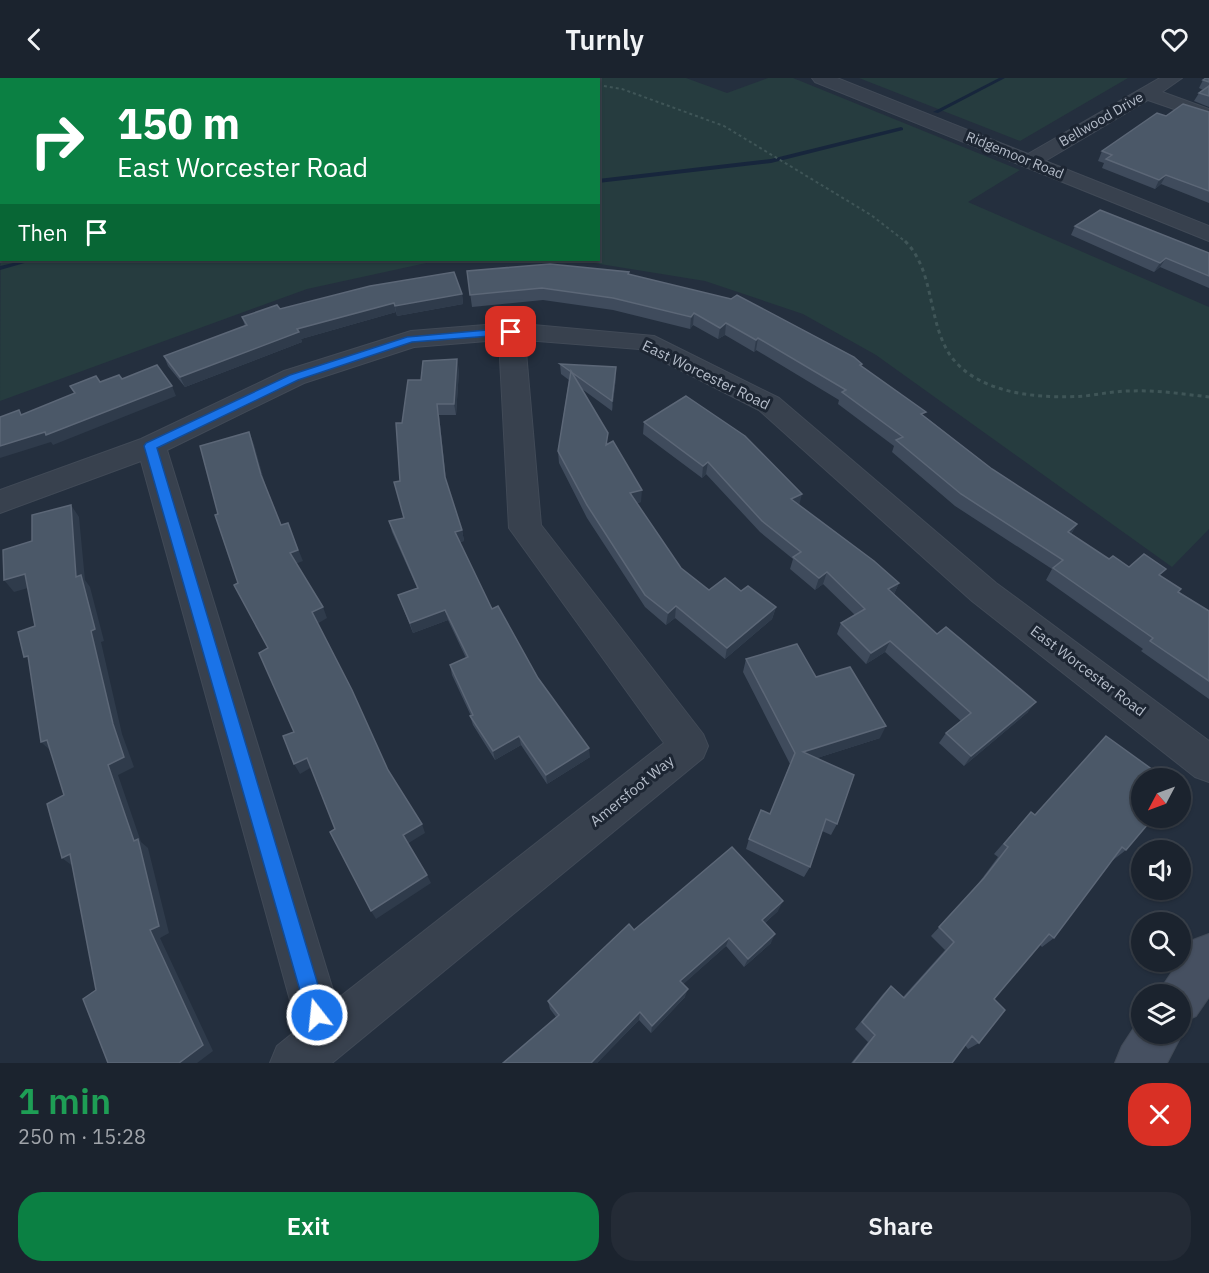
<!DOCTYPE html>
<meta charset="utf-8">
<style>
body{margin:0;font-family:"IBM Plex Sans",sans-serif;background:#242b36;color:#f1f3f6;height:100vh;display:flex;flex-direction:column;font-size:22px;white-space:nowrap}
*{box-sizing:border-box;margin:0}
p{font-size:20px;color:#a0a4aa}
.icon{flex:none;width:33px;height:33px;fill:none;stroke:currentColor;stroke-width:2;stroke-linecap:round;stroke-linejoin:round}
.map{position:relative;height:985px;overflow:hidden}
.details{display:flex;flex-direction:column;background:#1b232e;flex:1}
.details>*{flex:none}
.top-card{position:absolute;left:0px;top:0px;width:600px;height:183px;box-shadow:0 2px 4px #0004,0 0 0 2px #39404a;background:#0b8043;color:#fff;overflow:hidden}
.needle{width:39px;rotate:229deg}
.controls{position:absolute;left:1131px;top:690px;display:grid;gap:12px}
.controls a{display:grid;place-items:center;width:60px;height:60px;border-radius:50%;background:#1b232e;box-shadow:0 2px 4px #0004,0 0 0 2px #39404a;font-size:30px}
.pin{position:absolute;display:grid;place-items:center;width:51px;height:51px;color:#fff;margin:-26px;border-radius:12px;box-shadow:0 3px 9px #0006}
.me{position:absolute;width:66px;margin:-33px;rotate:344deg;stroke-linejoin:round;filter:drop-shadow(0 0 4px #0008)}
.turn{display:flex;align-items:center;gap:21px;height:126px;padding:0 18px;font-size:27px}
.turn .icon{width:78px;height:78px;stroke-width:2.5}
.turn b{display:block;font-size:42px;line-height:51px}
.then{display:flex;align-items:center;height:57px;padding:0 18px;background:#0003;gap:12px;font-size:22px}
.round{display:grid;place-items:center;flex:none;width:63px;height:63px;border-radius:24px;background:#242b36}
.summary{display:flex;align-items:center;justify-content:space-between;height:102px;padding:0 18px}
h1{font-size:36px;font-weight:600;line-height:45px;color:#1e9e55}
.action{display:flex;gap:12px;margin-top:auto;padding:12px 18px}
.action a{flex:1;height:69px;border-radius:24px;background:#0b8043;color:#fff;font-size:24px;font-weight:600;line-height:69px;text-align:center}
.action a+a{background:#242b36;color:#f1f3f6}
header{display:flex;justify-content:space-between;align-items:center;height:78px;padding:0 18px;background:#1b232e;font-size:27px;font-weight:600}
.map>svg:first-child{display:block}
</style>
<header><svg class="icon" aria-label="back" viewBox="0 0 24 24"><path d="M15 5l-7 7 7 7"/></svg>Turnly<svg class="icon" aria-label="heart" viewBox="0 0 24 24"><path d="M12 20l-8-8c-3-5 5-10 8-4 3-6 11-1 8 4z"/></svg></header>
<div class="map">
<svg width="1209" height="985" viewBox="0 0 1209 985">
<rect width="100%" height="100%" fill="#242f3e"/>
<g fill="#263c3f">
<path d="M343,0H686L727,15L768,0H793L1020,92L968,124L1209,229V451L1172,489L876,277L803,236L705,203L575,182H598V2L337,1Z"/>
<path d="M859,0H1128L1020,63Z"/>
<path d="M1,97L2,182H440L307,211L0,323Z"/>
</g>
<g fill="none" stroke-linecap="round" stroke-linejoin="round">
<g fill="#17263c" fill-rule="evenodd">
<path d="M999,0H1005L938,35L933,34Z"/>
<path d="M901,49L903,50V52L771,85L598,105V101L771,81Z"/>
<path d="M26,182H35L0,192V188Z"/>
</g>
<defs>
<g id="street">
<path d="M812,0H837L1028,76L1160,0H1182L1162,14L1209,31V43L1148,22L1045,83L1209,148V163L815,4Z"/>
<path d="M511,245L654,258L779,320L996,505L1209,663V704L1195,699L972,523L759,332L639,271L525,262L541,447L703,656L708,668L703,680L332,985H270L277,968L298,951L141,383L0,435V412L141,361L284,293L411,253ZM499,262L509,450L664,665L336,922L167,372L304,305L414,269Z"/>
</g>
<g id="secondary">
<path d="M1209,856V919L1196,938L1180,945V916H1159L1164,906L1193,862Z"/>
<path d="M1141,939L1142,956H1180V953L1182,956L1167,985H1115L1122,968Z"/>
</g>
</defs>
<use href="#street" stroke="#414a57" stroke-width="2"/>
<use href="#secondary" stroke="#414a57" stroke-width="2"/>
<path stroke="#3f5557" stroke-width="2" stroke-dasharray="3 3" stroke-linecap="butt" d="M598,7L622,11L724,48L871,137L906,164"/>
<path stroke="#3f5557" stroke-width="3" stroke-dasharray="4 4" stroke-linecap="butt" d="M905,163C935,193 927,242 950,277C978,317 1041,321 1085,318C1101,316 1116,313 1131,313C1157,312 1183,316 1209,319"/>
<use href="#street" fill="#38414e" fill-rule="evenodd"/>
<use href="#secondary" fill="#465061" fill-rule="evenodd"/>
</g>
<g fill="#3f4b5c">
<path d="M1209,0V29L1194,23L1199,15L1203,12L1199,10L1203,2Z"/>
<path d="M1209,34V125L1161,106L1155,111L1102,90L1104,85L1098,83L1102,73L1166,38Z"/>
<path d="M1075,148L1209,175V210L1160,189L1154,194L1071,157Z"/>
<path d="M467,193L629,196L862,286L861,288L992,391L1077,446L1071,456L1109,481L1129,489L1160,498L1179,514L1209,533V621L1141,573L1143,571L1046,502L1052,491L955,428L892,374L894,368L838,326L839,322L756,272L754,274L725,257L718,261L693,247L690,251L613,232L543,222L472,229Z"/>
<path d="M462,216L463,226L397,238L396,234L301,261L302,264L185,309L168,288L164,278L245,248L242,239L280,231Z"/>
<path d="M560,286L616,299L612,333L582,311L608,366L641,424L637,425L681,490L709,512L741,513L776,529L772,541L725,581L675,540L666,547L645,529L587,440L559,385L558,373L569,302L561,296Z"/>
<path d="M459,292L456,337H439L446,403L462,452L464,463L459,464L492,531L590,679L547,706L521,667L495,682L473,647L470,638H471L452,597L450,587L466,580L448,542L413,555L398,517L417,510L392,454L389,443L404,440L400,403L402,345L421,302Z"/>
<path d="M644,344L799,427L899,505L894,516L937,556L1028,634L964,688L939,665L946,655L961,643L885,574L866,586L837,556L841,545L855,537L823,506L815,512L790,491L793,481L760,454L706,396L702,400L643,356Z"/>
<path d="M746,581L816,599L880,660L817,680L837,746L831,757L822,753L810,789L804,799L746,771L749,761L770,736L790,686L743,594Z"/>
<path d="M1106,658L1126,772L1113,782L1112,781L1054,860L1042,869L1040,867L994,921L979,965L968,971L965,967L952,985H851L868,964L855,951L883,916L891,908L903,919L945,872L931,858L975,810L998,779L994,776L1021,745L1031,734L1035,737Z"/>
<path d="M778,833L765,845L771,865L744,889L726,868L683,906L685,919L651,955L639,942L597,985H503L556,939L550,931L548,923L634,852Z"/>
</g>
<g fill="#2f3b4b">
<path d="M276,0H305L300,2H272Z"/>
<rect x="0" y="71" width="2" height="10"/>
<path d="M1166,97L1161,106L1155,111L1159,102Z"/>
<path d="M1166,180L1160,189L1154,194L1160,185Z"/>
<path d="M462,216L463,226L397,238L395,228Z"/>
<path d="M394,225L396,234L301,261L302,264L185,309L180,299L297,251Z"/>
<path d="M694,235L693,247L690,251L691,239Z"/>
<path d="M726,245L725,257L718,261L720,250Z"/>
<path d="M758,260L756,272L754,274L756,262Z"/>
<path d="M457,281L459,292L456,337L454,326Z"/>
<path d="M616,289V299L612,333V323Z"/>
<path d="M172,308L176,318L53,367L51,364L0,380V368Z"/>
<path d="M437,326L439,337L447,410L445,399Z"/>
<path d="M249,354L254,366L266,409L261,397Z"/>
<path d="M708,384L706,396L702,400L703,388Z"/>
<path d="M642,412L641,424L629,427L630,415Z"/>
<path d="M802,416L799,428L791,421Z"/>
<path d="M71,427L79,439L85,502L90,509L104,563L101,564L122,656L134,689L118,697L141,764L148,770L169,855L160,860L213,973L197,985H179L150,852L134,763L108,687L113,646L91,553L76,499Z"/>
<path d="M1077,446L1070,458L1068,454Z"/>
<path d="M462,452L464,463L457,465L455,454Z"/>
<path d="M292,456L303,483L295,486L290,475Z"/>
<path d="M827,494L823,506L815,512L819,500Z"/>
<path d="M25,496L35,508L14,514L4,502Z"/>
<path d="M899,505L894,516L888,511Z"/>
<path d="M676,528L675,540L666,547L668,535Z"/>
<path d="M323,529L327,540L317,546L312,534Z"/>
<path d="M776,529L772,541L725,581L727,570Z"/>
<path d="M445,532L448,542L413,555L410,545Z"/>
<path d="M890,563L885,574L866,586L871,575Z"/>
<path d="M1036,624L1028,634L964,688L971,678Z"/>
<path d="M886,648L880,660L798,686L803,674Z"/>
<path d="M519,658L521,667L495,682L493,673Z"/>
<path d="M47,662L52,674L41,664Z"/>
<path d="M589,670L590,679L547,706L546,697Z"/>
<path d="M307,680L312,689L300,696L294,686Z"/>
<path d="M422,746L425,755L407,766L403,757Z"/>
<path d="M70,776L74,789L62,780Z"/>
<path d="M427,797L431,805L376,841L371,833Z"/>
<path d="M783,823L778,833L758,851L762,842Z"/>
<path d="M775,856L771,865L744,889L748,881Z"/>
<path d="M729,860L726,868L678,911L680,903Z"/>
<path d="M688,911L685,919L651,955L652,948Z"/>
<path d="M640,934L639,942L597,985H591Z"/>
</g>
<g fill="#4b5868" stroke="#5c6777" stroke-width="1.5">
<path d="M0,0H276L272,2L260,1L257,2H2V71H0Z"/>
<path d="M1206,0H1209V4L1203,2Z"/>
<path d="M1209,8V18L1199,15Z"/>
<path d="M1183,26L1209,34V113L1166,97L1159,102L1106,81L1112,77L1102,73L1157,35L1166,38Z"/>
<path d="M1100,132L1209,175V198L1166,180L1160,185L1075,148Z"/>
<path d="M550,186L629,194L628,196L731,221L737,217L854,279L862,286L860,287L926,334L921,336L992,391L1077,446L1068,454L1109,481L1113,478L1129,489L1144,476L1166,491L1159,497L1181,511L1178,514L1209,533V603L1150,563L1153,560L1053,490L1063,482L961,416L896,362L903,359L842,314L846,312L758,260L756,262L726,245L720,250L694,235L691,239L613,220L542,210L470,217L467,193Z"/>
<path d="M454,194L462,216L395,228L394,225L297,251L299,254L180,299L164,278L247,247L242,239L277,227L280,231L370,208Z"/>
<path d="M457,281L454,326H437L445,399L462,452L455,454L492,531L498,528L538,600L589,670L546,697L519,658L493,673L470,638L473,637L450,587L468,579L445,532L410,545L398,517L418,510L389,443L404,440L394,404L400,403L396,345H402L408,302H421L423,283Z"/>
<path d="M560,286L616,289L612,323Z"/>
<path d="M157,287L172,308L46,357L45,354L0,368V339L19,332L21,337L75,315L70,308L96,298L100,304L119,297L122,301Z"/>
<path d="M571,293L608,355L606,367L613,363L642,412L630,415L681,490L709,512L725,500L741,513L748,508L776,529L727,570L676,528L668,535L645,517L587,427L558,373Z"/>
<path d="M686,318L745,358L802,416L791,421L874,483L899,505L888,511L937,556L946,549L1036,624L971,678L946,655L971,635L890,563L871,575L841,545L865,531L827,494L819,500L793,479L801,474L762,443L708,384L703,388L644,344Z"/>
<path d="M249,354L261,397L281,447L288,445L298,472L290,475L323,529L312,534L352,612L388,692L422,746L403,757L427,797L371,833L330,754L335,751L307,680L294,686L283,658L294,654L259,575L268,570L234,507L238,505L215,437L218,436L200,368Z"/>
<path d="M71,427L76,499L81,497L95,551L91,553L113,646L124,679L108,687L134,763L138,761L159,848L150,852L203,967L179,985H108L83,921L96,912L70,776L62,780L47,726L64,717L47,662L41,664L28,578L24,579L18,554L35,548L25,496L4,502L3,472L32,463V437Z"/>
<path d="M797,566L816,599L850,589L886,648L803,674L854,697L837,746L826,741L810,789L749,761L761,732L770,736L795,675L746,581Z"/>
<path d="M1106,658L1164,700H1142V740H1153L1126,772L1122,769L1054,860L1049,856L994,921L1005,932L979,965L972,958L952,985H853L875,957L862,944L891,908L904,920L954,864L939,849L984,800L1008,769L1004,766L1031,734L1035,737Z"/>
<path d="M732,769L783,823L762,842L775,856L748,881L729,860L680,903L688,911L652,948L640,934L591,985H503L559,937L548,923L629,846L634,852Z"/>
</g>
<path fill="#1a73e8" stroke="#114b97" stroke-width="1.5" d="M511,250L515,251V256L412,264L298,302L157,370L327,937L324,943L317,946L310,943L307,937L144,368L146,365L290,297L407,259Z"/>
<g text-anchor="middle" stroke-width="6" stroke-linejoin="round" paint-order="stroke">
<g font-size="14" fill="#b4bcc9" stroke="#1d2633">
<text transform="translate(1101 41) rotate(-30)" y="5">Bellwood Drive</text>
<text transform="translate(1015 77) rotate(22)" y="5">Ridgemoor Road</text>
</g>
<g font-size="15" fill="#b4bcc9" stroke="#1d2633">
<text transform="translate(706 297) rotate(26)" y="5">East Worcester Road</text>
<text transform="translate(1088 593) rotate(37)" y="5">East Worcester Road</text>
<text transform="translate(632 713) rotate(-39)" y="5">Amersfoot Way</text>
</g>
</g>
</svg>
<div class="controls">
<a><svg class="needle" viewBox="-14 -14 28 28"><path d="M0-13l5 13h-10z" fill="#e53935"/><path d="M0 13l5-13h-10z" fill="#a0a4aa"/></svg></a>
<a><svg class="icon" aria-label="sound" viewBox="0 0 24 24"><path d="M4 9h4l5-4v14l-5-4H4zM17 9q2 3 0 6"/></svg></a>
<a><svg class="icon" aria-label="search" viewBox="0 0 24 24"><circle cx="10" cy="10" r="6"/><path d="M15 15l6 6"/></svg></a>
<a><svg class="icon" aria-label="layers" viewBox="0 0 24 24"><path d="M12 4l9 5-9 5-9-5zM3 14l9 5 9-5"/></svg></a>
</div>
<div class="pin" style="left:511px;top:254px;background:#d93025"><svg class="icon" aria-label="arrive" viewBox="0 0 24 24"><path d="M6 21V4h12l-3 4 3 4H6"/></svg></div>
<svg class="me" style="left:317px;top:937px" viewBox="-20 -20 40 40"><circle r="17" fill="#1a73e8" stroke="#fff" stroke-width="3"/><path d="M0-11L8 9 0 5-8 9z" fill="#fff"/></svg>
<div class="top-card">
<div class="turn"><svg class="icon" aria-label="right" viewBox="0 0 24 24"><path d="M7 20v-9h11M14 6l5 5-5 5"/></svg><div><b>150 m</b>East Worcester Road</div></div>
<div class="then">Then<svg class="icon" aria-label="arrive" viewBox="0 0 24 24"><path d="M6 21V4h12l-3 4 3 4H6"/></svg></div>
</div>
</div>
<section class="details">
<div class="summary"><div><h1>1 min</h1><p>250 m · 15:28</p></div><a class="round" style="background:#d93025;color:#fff"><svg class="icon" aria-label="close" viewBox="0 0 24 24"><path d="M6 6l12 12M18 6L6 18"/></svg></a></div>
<div class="action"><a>Exit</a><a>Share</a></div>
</section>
